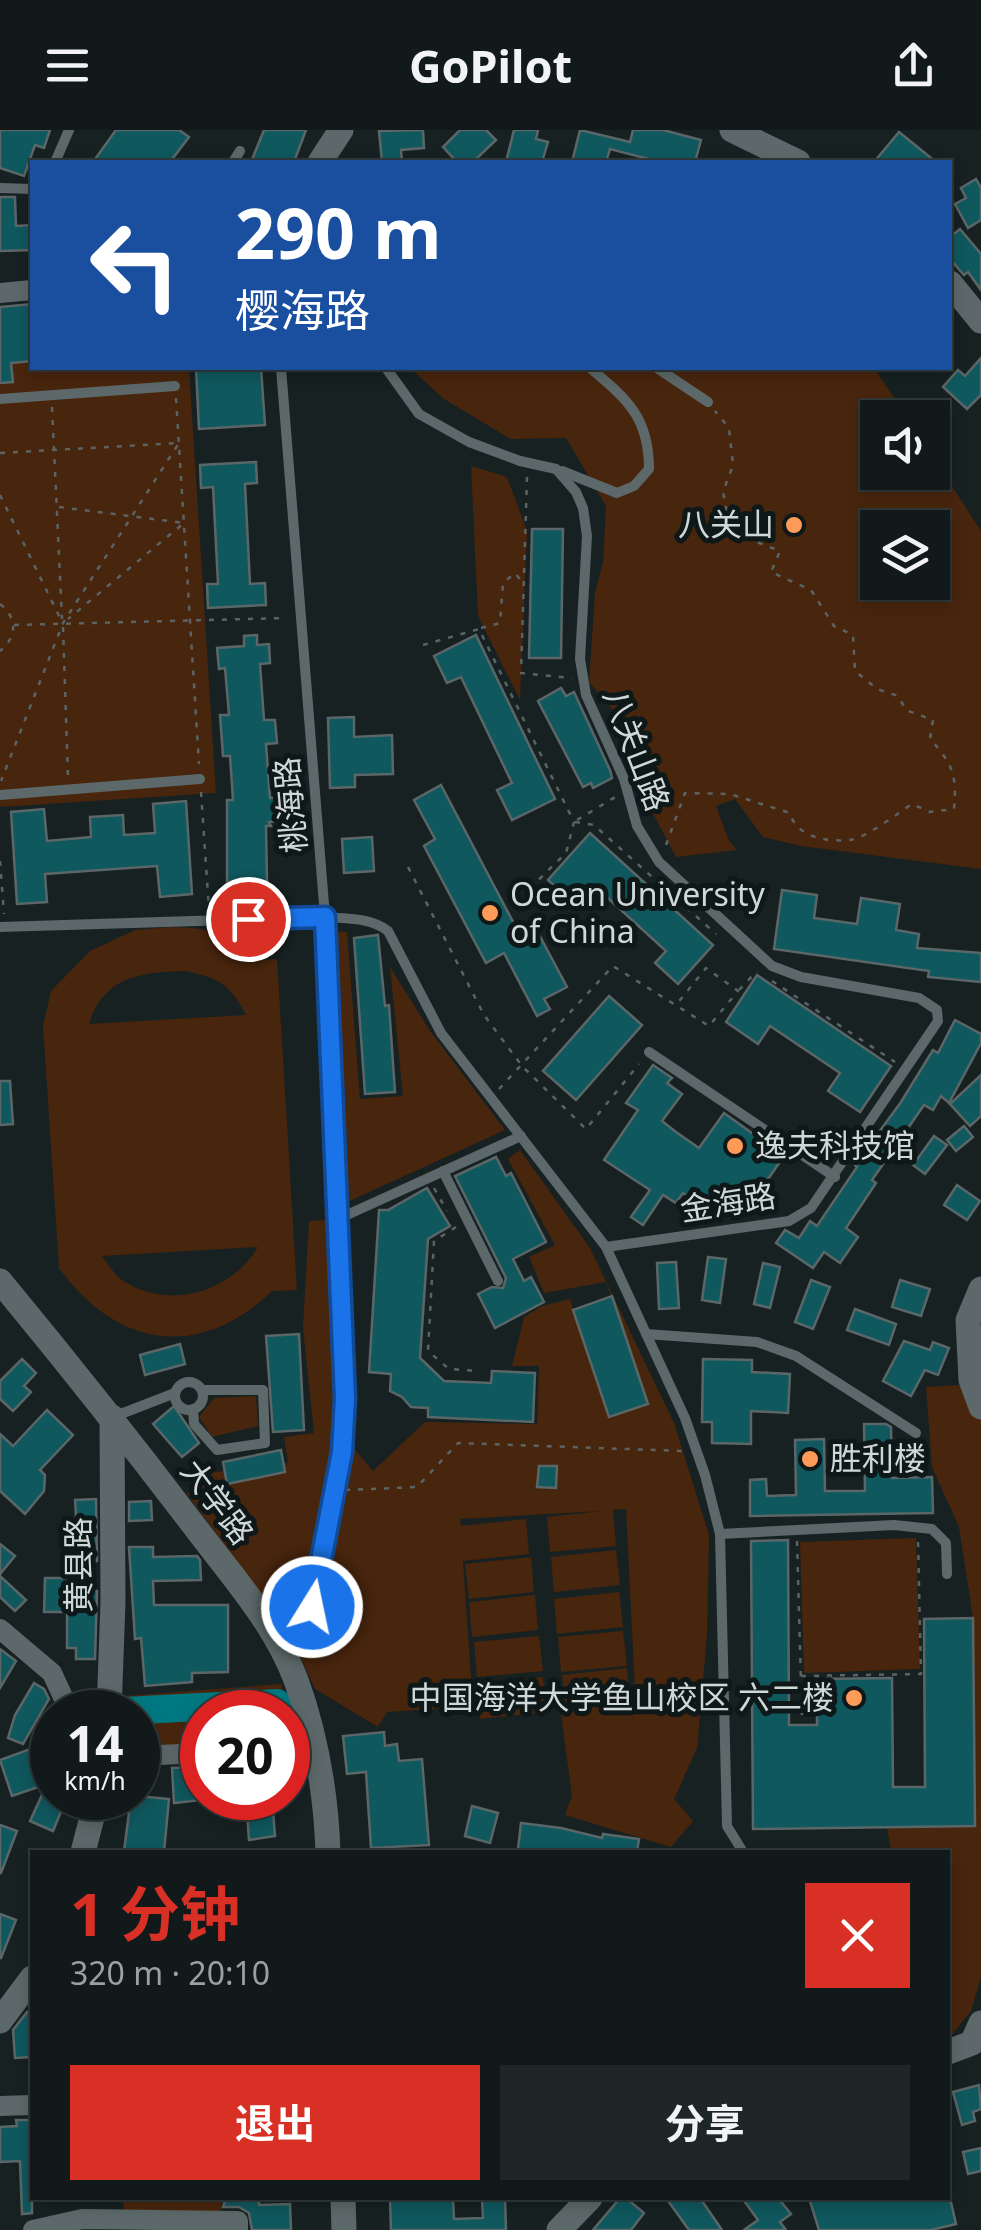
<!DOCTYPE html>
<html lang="zh">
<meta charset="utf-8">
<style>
body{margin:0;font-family:"Noto Sans","Noto Sans SC",sans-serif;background:#1e2627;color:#f1f3f6;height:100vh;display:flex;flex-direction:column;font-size:38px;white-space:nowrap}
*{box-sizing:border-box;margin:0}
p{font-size:32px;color:#9ca0a2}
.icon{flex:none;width:55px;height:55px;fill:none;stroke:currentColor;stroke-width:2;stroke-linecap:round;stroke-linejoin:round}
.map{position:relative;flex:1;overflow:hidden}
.sheet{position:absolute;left:30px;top:1720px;width:920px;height:350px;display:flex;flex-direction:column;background:#11191a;border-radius:0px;box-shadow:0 5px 15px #0003,0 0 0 2px #303839}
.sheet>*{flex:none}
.hud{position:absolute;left:30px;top:30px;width:922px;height:210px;border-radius:0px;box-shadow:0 5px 15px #0003,0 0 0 2px #303839;background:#1a4fa0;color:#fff;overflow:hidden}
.controls{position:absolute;left:860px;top:270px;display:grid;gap:20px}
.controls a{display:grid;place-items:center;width:90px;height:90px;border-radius:0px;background:#11191a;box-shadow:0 5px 15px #0003,0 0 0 2px #303839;font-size:50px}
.speed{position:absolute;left:30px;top:1560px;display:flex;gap:20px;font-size:50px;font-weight:700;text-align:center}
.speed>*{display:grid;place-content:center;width:130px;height:130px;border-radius:50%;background:#11191a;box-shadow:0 5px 15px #0003,0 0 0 2px #303839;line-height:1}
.speed small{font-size:25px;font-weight:400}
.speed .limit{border:15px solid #d22;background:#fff;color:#111}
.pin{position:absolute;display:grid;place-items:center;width:85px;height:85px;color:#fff;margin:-42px;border:5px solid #fff;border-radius:50%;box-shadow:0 2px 10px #0007}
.me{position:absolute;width:110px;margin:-55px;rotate:10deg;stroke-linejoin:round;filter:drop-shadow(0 0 8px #0008)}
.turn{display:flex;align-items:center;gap:35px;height:210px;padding:0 40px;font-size:45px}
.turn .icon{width:130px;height:130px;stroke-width:2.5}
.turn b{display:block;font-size:70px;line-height:85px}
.round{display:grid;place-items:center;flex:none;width:105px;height:105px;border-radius:0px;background:#1e2627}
.overview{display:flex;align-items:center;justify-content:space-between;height:170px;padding:0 40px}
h1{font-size:60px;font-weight:700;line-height:75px;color:#d93025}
.button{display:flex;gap:20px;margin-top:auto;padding:20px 40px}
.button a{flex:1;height:115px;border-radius:0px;background:#d93025;color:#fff;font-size:40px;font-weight:700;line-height:115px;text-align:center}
.button a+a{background:#1e2627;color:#f1f3f6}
header{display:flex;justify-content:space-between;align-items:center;height:130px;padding:0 40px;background:#11191a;font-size:45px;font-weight:700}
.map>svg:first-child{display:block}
</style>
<header><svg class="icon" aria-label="menu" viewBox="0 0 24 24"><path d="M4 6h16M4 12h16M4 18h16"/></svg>GoPilot<svg class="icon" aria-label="share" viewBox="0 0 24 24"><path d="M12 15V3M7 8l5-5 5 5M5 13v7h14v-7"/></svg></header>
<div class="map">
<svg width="981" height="2100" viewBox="0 0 981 2100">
<rect width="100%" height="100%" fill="#172122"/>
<g fill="#48250d" fill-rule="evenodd">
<path d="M32,224V238H189L216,663L0,677V226Z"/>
<path d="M410,238H874L907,287L878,288V342H932L933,327L981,401V739L801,716L763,707L735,669L716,676L729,711L737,720L676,727L643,665L627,597L589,552L595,463L603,432L606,376L566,308L511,309L444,269ZM878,398H932V452H878Z"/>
<path d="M471,336L507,347L527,401L520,570L478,486Z"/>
<path d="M171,797C207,798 232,801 255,830L277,829L297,1160L272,1161C199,1231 117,1218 59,1138L43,896L51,861L90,821L135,800ZM185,841C219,848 230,854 246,885L89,894C104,846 141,842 185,841ZM258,1117C230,1163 169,1181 122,1150C114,1144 108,1134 102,1126Z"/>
<path d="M328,802H347L360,969L403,966L390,837L430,901L505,1000L343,1074Z"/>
<path d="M520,1020L590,1118L674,1293L709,1405L707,1505L697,1618L674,1669L693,1691L671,1717L565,1685L572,1666L559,1569L564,1567L562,1545L627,1538L629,1561L635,1560L626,1379L613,1380L616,1416L550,1422L547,1387L601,1381L460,1389L461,1396L526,1389L529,1424L463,1431L473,1576L387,1582L378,1597L315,1559L290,1504L187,1364L207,1343L288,1333L284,1307L314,1303L303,1198L309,1091L328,1090L335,1264L331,1292L373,1341L425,1292L537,1294L539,1236H512L524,1187L542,1176L570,1169L609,1287L648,1274L606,1152L544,1163L529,1127L555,1115L508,1029Z"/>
<path d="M981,1246V1847L971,1881L948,1909V1722H891L887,1698L975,1696L973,1488L959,1397L932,1337L926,1257L959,1255Z"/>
<path d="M256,1266L258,1296L212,1307L199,1287L214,1268Z"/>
<path d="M916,1408L920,1539L804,1543L800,1412Z"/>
<path d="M616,1420L620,1455L554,1462L551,1427Z"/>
<path d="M531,1427L534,1462L469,1469L465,1434Z"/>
<path d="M619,1462L623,1497L557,1504L554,1469Z"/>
<path d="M535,1465L538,1500L472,1507L469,1472Z"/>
<path d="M623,1501L627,1536L561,1542L558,1507Z"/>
<path d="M539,1506L543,1541L477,1547L474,1512Z"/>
<path d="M543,1547L546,1582L480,1589L477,1554Z"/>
<path d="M281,1554L297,1609L288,1610V1582H202V1616L138,1620V1582H121L125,1566Z"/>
<path d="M124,2068H222L221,2082L123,2081Z"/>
</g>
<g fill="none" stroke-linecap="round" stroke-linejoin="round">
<path stroke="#007881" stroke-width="28" d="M105,1582L277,1573"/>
</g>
<g fill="#0f585e" stroke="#5a6667" stroke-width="2.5">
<path d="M0,0H50L44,18L35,15L24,46L0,38Z"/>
<path d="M116,0H179L189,7L170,32H93Z"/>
<path d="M264,0H306L294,32H251Z"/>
<path d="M423,0L424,18L401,20L402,32H382L379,1Z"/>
<path d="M460,0H486L496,10L473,32H457L443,17Z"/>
<path d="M514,0H538L536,9L548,12L542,32H506Z"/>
<path d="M580,0L630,12L633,0H663L701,10L695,32H660L610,19L606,32H572Z"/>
<path d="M899,2L936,32H874Z"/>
<path d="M976,49L981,58V90L968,98L955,74L966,68L961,58Z"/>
<path d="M0,67H15L16,96L32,95V120L0,121Z"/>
<path d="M960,99L981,124V160L968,142L964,145L950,129V107Z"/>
<path d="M32,174V231L11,233L13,252L0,253V177Z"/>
<path d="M981,228V265L967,279L943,257L958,240L965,246Z"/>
<path d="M196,238H261L265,295L199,299Z"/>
<path d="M256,332L257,353L245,354L250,454L265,453L266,475L208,478L207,454H218L213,357L201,358L200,335Z"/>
<path d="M532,399H563L561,528H529Z"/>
<path d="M257,505V515L269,514L270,533L260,534L264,590H275L277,613L266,614L270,668L281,667L282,691L269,692L271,696H266L267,751L227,752V670H233L230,626H223L220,585H229L225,538L219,539L217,518L244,516V506Z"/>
<path d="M476,505L555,669L512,690L497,660L512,653L461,547L447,553L434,526Z"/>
<path d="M561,558L566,566L574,562L610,640L612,648L593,658L591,653L583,657L538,571Z"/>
<path d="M354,587V607L392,605L393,644L355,645V657L330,658L328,588Z"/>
<path d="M441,655L521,807L536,799L567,857L544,869L550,879L537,886L504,823L486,833L424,716L435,709L414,670Z"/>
<path d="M186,671L192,764L160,767L157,736L45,744L47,772L17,774L11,682L44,679L47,711L91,707L90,687L123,685L124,705L155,703L153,674Z"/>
<path d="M590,703L713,815L678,854L655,833L666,821L597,758L578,778L548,750Z"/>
<path d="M372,707L374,741L344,743L342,709Z"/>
<path d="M782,760L817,765L814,788L857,794L861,768L900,774L896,800L919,804L917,818L981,823V852L928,847L929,841L774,819Z"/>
<path d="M378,805L385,876L389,875L395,962L365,964L354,808Z"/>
<path d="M757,845L891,936L860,982L828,961L840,943L770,896L758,914L726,892Z"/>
<path d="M609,866L642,895L576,970L543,941Z"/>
<path d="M955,890L981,904V913L949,973L941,966L933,980L924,975L872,1050L876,1053L846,1098L858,1107L840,1133L824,1122L813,1138L776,1113L785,1100L799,1108L810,1091L817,1096L857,1037L855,1035L901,972L933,920L938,923Z"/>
<path d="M653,935L672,948L667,953L682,964L662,991L676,1002L699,1018L724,983L784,1026L748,1078L727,1064L717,1079L705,1071L702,1075L683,1063L676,1073L663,1065L643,1095L631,1087L650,1060L604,1030L638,980L626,973Z"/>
<path d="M981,945V986L970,996L950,974Z"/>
<path d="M0,951H10L13,994L0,995Z"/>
<path d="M964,996L973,1007L956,1021L947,1010Z"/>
<path d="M934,1006L947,1015L925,1044L913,1035Z"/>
<path d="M496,1027L506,1046L511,1043L546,1112L513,1129L524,1151L531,1147L544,1172L495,1198L478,1164L492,1157L503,1158L506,1148L455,1046Z"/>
<path d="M957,1055L980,1071L967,1090L944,1075Z"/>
<path d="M427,1058L450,1096L428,1109L420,1228L444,1251L491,1253L492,1241L535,1243L533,1292L428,1287V1278L411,1277L402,1267L390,1261L391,1244L369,1242L379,1080H388Z"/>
<path d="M708,1127L726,1129L720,1173L702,1170Z"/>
<path d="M676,1132L679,1178L659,1179L657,1133Z"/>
<path d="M763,1133L780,1137L770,1178L754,1174Z"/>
<path d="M811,1150L830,1157L813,1199L795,1192Z"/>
<path d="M900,1150L930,1159L921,1186L892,1177Z"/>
<path d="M612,1166L648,1274L609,1287L573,1180Z"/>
<path d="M855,1179L896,1194L889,1215L847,1200Z"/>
<path d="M299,1204L304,1300L273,1302L266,1206Z"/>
<path d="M904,1211L930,1220L933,1212L949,1218L938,1245L925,1240L911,1266L883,1251Z"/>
<path d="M180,1214L185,1234L145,1245L140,1225Z"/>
<path d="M22,1229L36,1243L24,1256L31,1262L13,1281L0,1269V1251Z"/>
<path d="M703,1229L752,1230V1242L790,1244L788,1283L751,1281V1314L712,1313V1292H702Z"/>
<path d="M174,1276L199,1313L182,1327L153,1294Z"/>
<path d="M47,1280L73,1305L40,1340L45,1345L44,1361L25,1384L0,1361V1304L13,1316Z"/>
<path d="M864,1294H886L891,1297L892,1348L932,1347L933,1383L750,1386V1350L766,1349L767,1366L796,1365L795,1310L824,1309L825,1361H865Z"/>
<path d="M281,1320L285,1342L227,1354L223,1332Z"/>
<path d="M539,1336H557L556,1358L537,1357Z"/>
<path d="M96,1369L97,1431L79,1432L75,1370Z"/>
<path d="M151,1371L152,1390L129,1391V1372Z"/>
<path d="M788,1410L789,1595H817V1549L892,1548L893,1657H925L924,1489L973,1488L975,1696L753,1699L751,1411Z"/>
<path d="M0,1414L15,1426L0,1444Z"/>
<path d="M129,1417H153V1427L197,1426L200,1430L201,1450L153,1451L154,1475H228V1542L192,1543V1552L145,1556L141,1508L135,1509Z"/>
<path d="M0,1446L26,1470L15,1481L0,1467Z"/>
<path d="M45,1448H78V1456L97,1461L95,1529H76V1518H67V1482H44Z"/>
<path d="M294,1472L302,1477L290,1492L284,1487V1480Z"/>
<path d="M0,1519L16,1531L0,1558Z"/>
<path d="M34,1553L44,1559L49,1569L23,1614L8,1608L15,1585Z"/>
<path d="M384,1602L385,1616L397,1614L399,1631L422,1629L429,1715L371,1718L366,1642L347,1644L343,1606Z"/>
<path d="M44,1614L35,1639L52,1635V1668L65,1672L53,1701L30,1691L47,1654L12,1666L0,1630Z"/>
<path d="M202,1637V1670L174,1673L172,1638Z"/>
<path d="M138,1666L169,1669L164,1722L124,1721L129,1683L110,1681L113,1668Z"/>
<path d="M246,1668H272L275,1706L249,1710Z"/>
<path d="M472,1676L498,1683L490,1713L465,1706Z"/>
<path d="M521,1693L561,1698L602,1708L603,1704L639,1709L637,1722H545L518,1719Z"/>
<path d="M0,1695L17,1701L1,1743H0Z"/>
<path d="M0,1784L16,1790L1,1828H0Z"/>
<path d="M27,1882H32V1927L15,1928L13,1900Z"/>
<path d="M979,1955L981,1979L973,1982L975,1991L962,1995L953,1962Z"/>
<path d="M16,1990H32V2083L22,2084L20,2031L0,2032V1997L17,1996Z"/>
<path d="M981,2018V2041L968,2044L963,2022Z"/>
<path d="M226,2068H259V2075L290,2074L291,2100H252L249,2083L239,2077H223Z"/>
<path d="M390,2068H453L454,2089L483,2088L482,2068H505L506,2100H391Z"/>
<path d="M620,2068H626L644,2083L631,2100H593Z"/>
<path d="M666,2068H700L722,2100H689Z"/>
<path d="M742,2068H778L791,2084L780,2092L786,2100H744L758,2090Z"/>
<path d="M809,2068H950L956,2094L931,2100H819Z"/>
</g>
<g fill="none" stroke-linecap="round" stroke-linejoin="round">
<g stroke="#5b6464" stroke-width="2.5" stroke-dasharray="5 8" stroke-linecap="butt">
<path d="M176,268L199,634"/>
<path d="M52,277L62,489"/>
<path d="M0,323L179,313L63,493L1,651"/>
<path d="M527,347L521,543L572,548"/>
<path d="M0,365L62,492"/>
<path d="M59,377L184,393L68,489"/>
<path d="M0,474C18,488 17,507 0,521"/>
<path d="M14,495L287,488"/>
<path d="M63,497L68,648"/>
<path d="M481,498L500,493L503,453L515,443L522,452"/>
<path d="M423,515L479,499L574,692L566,723L525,763"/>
<path d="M201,662L209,779"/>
<path d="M577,690L617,666"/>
<path d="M575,692L594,695L716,804"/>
<path d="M666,715L685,663L730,664L790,683C796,707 826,712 850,710C866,708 898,683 912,674L930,682L954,679C957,646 953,634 930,609L933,590L906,580L898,566L877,559L855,541L853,505L834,496L811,460L771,442L780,421L741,406L727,383L723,362L733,335L729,298L715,281"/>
<path d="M0,731L4,784"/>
<path d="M408,737L484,885L522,936L586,999L639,934"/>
<path d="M772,851L895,932"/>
<path d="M739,860L757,841"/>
<path d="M499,959L613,836L709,896L738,861L706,838L676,875"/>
<path d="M434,1058L447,1081"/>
<path d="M456,1097L434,1111L428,1221L449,1239L479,1241"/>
<path d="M345,1360L417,1357L458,1313L683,1321"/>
<path d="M797,1411L802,1589"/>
<path d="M801,1546L921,1544L918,1409"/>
</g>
<g stroke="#5c6869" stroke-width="10">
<path d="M60,32L56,30L69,0"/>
<path d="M233,32L240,21"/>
<path d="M0,58L32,59"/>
<path d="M386,238L419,284L469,312L520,331L556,339L576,362L583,378L587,406L580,529L586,565L624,649L637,696L659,732L772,836L801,847L919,868L937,880L938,891L811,1078L789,1091L606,1117"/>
<path d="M657,238L708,272"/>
<path d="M0,269L175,256"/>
<path d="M562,341L617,363L634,356L649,339C649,287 627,269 590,238"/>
<path d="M0,665L200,649"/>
<path d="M0,797L325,787C347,789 370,787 388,801L441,903L606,1117L685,1288L705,1345L720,1404L727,1696L743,1722"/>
<path d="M649,922L835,1047"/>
<path d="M443,1041L498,1151"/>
<path d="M338,1089L521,1006"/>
<path d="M646,1204L757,1212L796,1226L916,1303"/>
<circle cx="189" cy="1266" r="14"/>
<path d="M193,1279L194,1294L217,1320L265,1313L263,1260H202"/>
<path d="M113,1287L175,1263"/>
<path d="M720,1404L894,1395L932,1399L946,1413L947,1444"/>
<path d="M278,1512L303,1493L312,1477L341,1322L345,1268L325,787L281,238"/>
</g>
<g stroke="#5c6869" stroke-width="20">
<path d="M0,163L32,160"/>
<path d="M0,1499L52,1543L70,1582"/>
<path d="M288,1617L315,1620"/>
<path d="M138,1626L202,1623"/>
<path d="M0,1976L32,1975"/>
<path d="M33,2100L82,2089L238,2091V2100"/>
</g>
<g stroke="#5c6869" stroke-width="25">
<path d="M732,0L798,32"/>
<path d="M320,32L341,0"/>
<path d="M950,153L981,191"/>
<path d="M0,1151C67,1232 132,1314 195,1397C232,1446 274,1492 296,1550C316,1605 326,1665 328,1722"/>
<path d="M981,1159L968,1190L971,1250L981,1277"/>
<path d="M109,1582L113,1472L112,1287"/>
<path d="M83,1722L97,1668"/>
<path d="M0,1891L32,1848"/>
<path d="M948,1922L972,1913L981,1893"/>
<path d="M343,2068L344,2100"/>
<path d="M559,2100L590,2068"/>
</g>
</g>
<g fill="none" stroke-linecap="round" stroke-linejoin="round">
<defs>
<path id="route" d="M248,789L325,787L345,1268L342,1322L312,1477"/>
</defs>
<use href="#route" stroke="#114b97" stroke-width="25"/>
<use href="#route" stroke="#1a73e8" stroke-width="18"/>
</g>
<g fill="#fe9b58" stroke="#0e1819" stroke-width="4">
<circle cx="794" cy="395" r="10"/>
<circle cx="490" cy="783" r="10"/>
<circle cx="735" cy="1016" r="10"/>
<circle cx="810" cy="1329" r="10"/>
<circle cx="854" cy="1568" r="10"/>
</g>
<g text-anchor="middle" stroke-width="10" stroke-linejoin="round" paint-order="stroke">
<g font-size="32" fill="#d0d7d7" stroke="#0e1819" text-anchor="start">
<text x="774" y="406" text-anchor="end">八关山</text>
<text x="510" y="776">Ocean University<tspan x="510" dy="37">of China</tspan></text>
<text x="755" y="1027">逸夫科技馆</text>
<text x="830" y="1340">胜利楼</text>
<text x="834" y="1579" text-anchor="end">中国海洋大学鱼山校区 六二楼</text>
</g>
<g font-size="32" fill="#d0d7d7" stroke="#0e1819">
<text transform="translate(636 620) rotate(69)" y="11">八关山路</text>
<text transform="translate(291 675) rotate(-95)" y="11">桃海路</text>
<text transform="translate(728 1073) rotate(-9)" y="11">金海路</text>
<text transform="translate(217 1372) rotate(53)" y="11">大学路</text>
<text transform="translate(79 1435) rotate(-90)" y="11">黄县路</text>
</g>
</g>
</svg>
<div class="controls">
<a><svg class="icon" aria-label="sound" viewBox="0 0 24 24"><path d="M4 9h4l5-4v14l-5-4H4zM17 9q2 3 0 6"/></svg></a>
<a><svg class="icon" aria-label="layers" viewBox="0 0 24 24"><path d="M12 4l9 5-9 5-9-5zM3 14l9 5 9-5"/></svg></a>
</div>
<div class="speed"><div>14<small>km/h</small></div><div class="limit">20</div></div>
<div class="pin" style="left:248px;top:789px;background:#d93025"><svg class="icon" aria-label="arrive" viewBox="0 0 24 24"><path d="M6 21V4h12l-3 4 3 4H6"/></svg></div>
<svg class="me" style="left:312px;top:1477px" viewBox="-20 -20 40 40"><circle r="17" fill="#1a73e8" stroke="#fff" stroke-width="3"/><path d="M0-11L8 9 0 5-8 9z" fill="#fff"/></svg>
<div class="hud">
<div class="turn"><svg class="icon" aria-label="left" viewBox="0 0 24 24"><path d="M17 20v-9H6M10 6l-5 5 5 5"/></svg><div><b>290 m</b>樱海路</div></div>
</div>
<section class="sheet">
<div class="overview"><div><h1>1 分钟</h1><p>320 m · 20:10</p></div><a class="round" style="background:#d93025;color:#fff"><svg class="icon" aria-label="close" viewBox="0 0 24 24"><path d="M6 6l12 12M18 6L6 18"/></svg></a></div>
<div class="button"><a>退出</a><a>分享</a></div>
</section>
</div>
